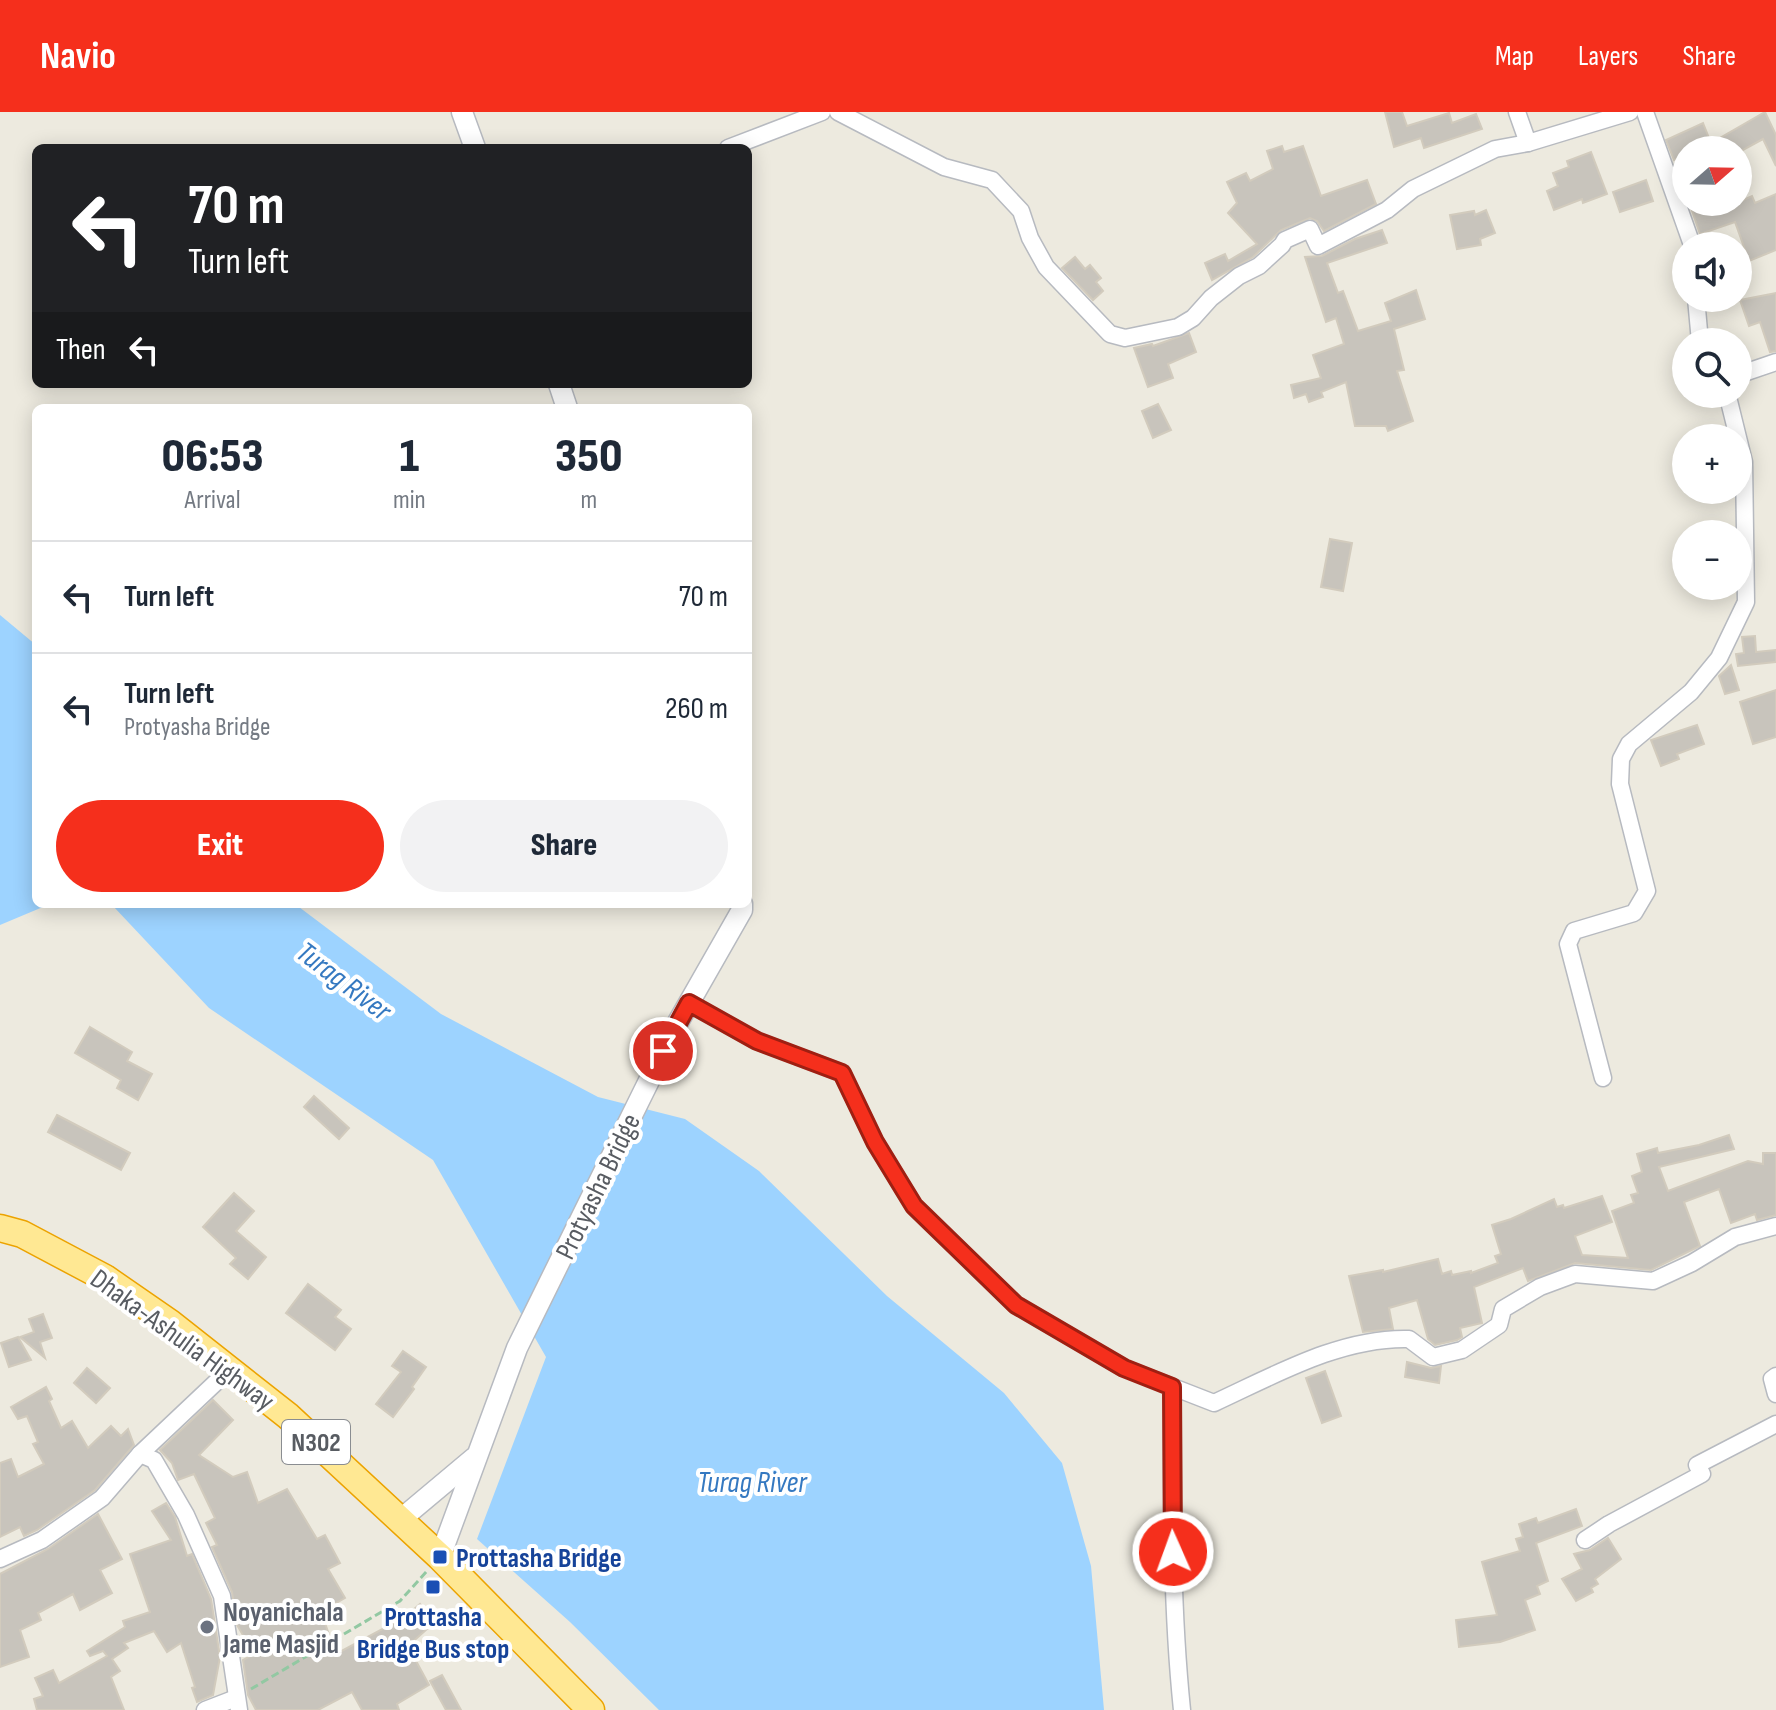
<!DOCTYPE html>
<meta charset="utf-8">
<style>
body{margin:0;font-family:"Sofia Sans Condensed",sans-serif;background:#f2f2f3;color:#1f2937;height:100vh;display:flex;flex-direction:column;font-size:30px;white-space:nowrap}
*{box-sizing:border-box;margin:0}
p{font-size:26px;color:#747a83}
.icon{flex:none;width:44px;height:44px;fill:none;stroke:currentColor;stroke-width:2;stroke-linecap:round;stroke-linejoin:round}
.map{position:relative;flex:1;overflow:hidden}
.panel{position:absolute;left:32px;top:292px;width:720px;height:504px;display:flex;flex-direction:column;background:#fff;border-radius:12px;box-shadow:0 4px 20px #0003}
.panel>*{flex:none}
.banner{position:absolute;left:32px;top:32px;width:720px;height:244px;border-radius:12px;box-shadow:0 4px 20px #0003;background:#202124;color:#fff;overflow:hidden}
.needle{width:52px;rotate:70deg}
.controls{position:absolute;left:1672px;top:24px;display:grid;gap:16px}
.controls a{display:grid;place-items:center;width:80px;height:80px;border-radius:50%;background:#fff;box-shadow:0 4px 20px #0003;font-size:40px}
.pin{position:absolute;display:grid;place-items:center;width:68px;height:68px;color:#fff;margin:-34px;border:4px solid #fff;border-radius:50%;box-shadow:0 2px 8px #0007}
.me{position:absolute;width:88px;margin:-44px;rotate:358deg;stroke-linejoin:round;filter:drop-shadow(0 0 6px #0008)}
.turn{display:flex;align-items:center;gap:28px;height:168px;padding:0 24px;font-size:36px}
.turn .icon{width:104px;height:104px;stroke-width:2.5}
.turn b{display:block;font-size:56px;line-height:68px}
.then{display:flex;align-items:center;height:76px;padding:0 24px;background:#0003;gap:16px;font-size:30px}
.eta{display:flex;justify-content:space-evenly;align-items:center;height:136px;text-align:center}
.eta b{font-size:48px;font-weight:800;line-height:56px}
.button{display:flex;gap:16px;margin-top:auto;padding:16px 24px}
.button a{flex:1;height:92px;border-radius:48px;background:#f52f1c;color:#fff;font-size:32px;font-weight:800;line-height:92px;text-align:center}
.button a+a{background:#f2f2f3;color:#1f2937}
ul{padding:0;list-style:none}
li{display:flex;align-items:center;gap:24px;height:112px;padding:0 24px;border-top:2px solid #e0e1e3}
li div{flex:1}
li b{display:block;font-size:30px}
li em{font-style:normal}
header{display:flex;align-items:center;gap:48px;box-sizing:border-box;height:112px;padding:0 40px;background:#f52f1c;color:#fff}
header strong{font-size:38px}
nav{display:flex;gap:44px;margin-inline-start:auto;font-size:28px}
.map>svg:first-child{display:block}
</style>
<header>
<strong>Navio</strong>
<nav><a>Map</a><a>Layers</a><a>Share</a></nav>
</header>
<div class="map">
<svg width="1776" height="1598" viewBox="0 0 1776 1598">
<rect width="100%" height="100%" fill="#edeadf"/>
<g fill="#9dd3ff">
<path d="M0,503L36,533V792H50L0,813Z"/>
<path d="M106,792H295L441,902L598,985L685,1007L759,1059L887,1184L1004,1281L1062,1351L1091,1454L1104,1598H659L570,1510L477,1427L546,1245L433,1048L209,896L113,794Z"/>
</g>
<g fill="#c8c4bc" stroke="#d2cbbd" stroke-width="2">
<path d="M1385,0H1402L1407,14L1449,1L1452,11L1476,2L1482,17L1424,36L1421,26L1394,35Z"/>
<path d="M1765,0L1776,23V54L1763,27L1743,38H1684L1686,44L1674,48L1666,28L1703,11L1711,31Z"/>
<path d="M1282,34L1284,40L1303,34L1321,84L1367,68L1376,92L1324,119L1317,109L1310,106L1281,118L1253,145L1212,168L1205,151L1225,142L1228,149L1257,132L1228,101L1237,91L1227,70L1246,61L1250,69L1273,57L1267,39Z"/>
<path d="M1591,40L1607,82L1583,91L1582,87L1554,98L1547,79L1558,74L1553,61L1569,55L1567,49Z"/>
<path d="M1646,68L1653,89L1620,100L1613,80Z"/>
<path d="M1776,82V138L1749,149L1735,110L1700,122L1689,90H1725L1727,95L1752,84L1755,91Z"/>
<path d="M1486,98L1495,121L1480,127L1481,133L1457,137L1450,103L1474,99L1475,103Z"/>
<path d="M1382,118L1387,131L1327,151L1338,181L1343,179L1358,219L1391,209L1385,191L1416,178L1425,207L1394,217L1404,258L1397,259L1413,309L1388,319L1386,314H1355L1346,270L1321,280L1323,285L1309,290L1306,282L1294,286L1291,273L1321,266L1313,243L1344,232L1336,206L1326,210L1305,145L1322,144L1355,127Z"/>
<path d="M1075,145L1085,157L1090,153L1101,166L1096,170L1103,179L1093,188L1062,156Z"/>
<path d="M1776,181V239L1770,240L1760,210L1749,214L1740,188Z"/>
<path d="M1189,221L1196,240L1168,252L1173,266L1148,275L1134,236L1152,232L1153,234Z"/>
<path d="M1158,292L1171,318L1153,326L1142,299Z"/>
<path d="M1330,427L1352,431L1343,479L1321,475Z"/>
<path d="M1755,524L1756,540L1776,538V550L1738,554L1736,542L1744,541L1742,525Z"/>
<path d="M1731,553L1739,578L1725,582L1719,564Z"/>
<path d="M1776,578V625L1753,632L1740,590Z"/>
<path d="M1697,613L1704,632L1677,642L1679,647L1661,654L1651,628Z"/>
<path d="M90,915L132,940L127,949L152,962L138,988L117,976L121,968L75,941Z"/>
<path d="M314,984L349,1016L339,1027L304,995Z"/>
<path d="M57,1003L130,1041L121,1058L48,1020Z"/>
<path d="M1729,1023L1734,1037L1659,1055L1668,1079L1748,1049L1763,1052V1041H1776V1103L1757,1108L1755,1102L1731,1111L1719,1077L1684,1090L1700,1134L1651,1158L1575,1151L1528,1169L1523,1156L1474,1175L1482,1211L1460,1216L1462,1225L1457,1228L1435,1233L1428,1227L1417,1188L1389,1196L1393,1217L1363,1220L1349,1164L1383,1158V1160L1438,1147L1442,1162L1451,1159L1452,1163L1471,1159V1161L1498,1151L1495,1144L1501,1142L1492,1113L1511,1107L1554,1087L1557,1095L1563,1093L1564,1096L1602,1084L1612,1110L1575,1124L1582,1143L1628,1146L1612,1099L1634,1091L1631,1083L1638,1081L1632,1064L1642,1060L1637,1042L1657,1036L1658,1041L1699,1033Z"/>
<path d="M234,1081L254,1099L236,1119L266,1145L248,1167L230,1152L236,1146L203,1115Z"/>
<path d="M308,1172L341,1198L335,1205L351,1217L335,1238L286,1201Z"/>
<path d="M43,1202L52,1226L40,1230L45,1246L20,1225L34,1220L29,1207Z"/>
<path d="M18,1225L31,1248L9,1255L1,1231Z"/>
<path d="M403,1239L426,1255L412,1275L414,1277L393,1305L376,1292L401,1260L392,1254Z"/>
<path d="M1407,1250L1431,1256L1441,1254L1439,1271L1405,1265Z"/>
<path d="M87,1256L110,1276L96,1291L74,1271Z"/>
<path d="M1325,1259L1341,1304L1322,1311L1306,1266Z"/>
<path d="M46,1275L52,1287L49,1289L61,1316L72,1309L88,1336L111,1314L121,1324L128,1317L134,1333L95,1378L37,1418L24,1424L20,1415L0,1425V1351L11,1347L18,1365L44,1352L33,1332L38,1330L27,1304L18,1307L11,1295Z"/>
<path d="M213,1288L233,1308L199,1343L233,1365L247,1360L258,1391L287,1377L317,1427L325,1423L340,1451L328,1457L345,1486L321,1500L336,1542L405,1505L420,1492L435,1510L408,1534L429,1573L397,1592L399,1598H362L352,1580L318,1598H256L248,1583L243,1548L254,1542L237,1513L232,1480L212,1435L217,1433L206,1411L215,1406L194,1362L178,1368L172,1351L160,1338Z"/>
<path d="M166,1391L175,1405L187,1444L192,1442L211,1487L220,1545L213,1583L197,1590L192,1576L195,1575L181,1531L167,1540L154,1519L124,1531L128,1536L112,1547L120,1559L111,1565L124,1598H37L34,1587L43,1584L35,1566L53,1558L59,1571L107,1544L103,1539L90,1544L87,1539L125,1515L123,1509L150,1500L130,1442L171,1428L152,1399Z"/>
<path d="M1576,1397L1582,1414L1536,1431L1548,1469L1537,1474L1540,1482L1525,1488L1535,1518L1500,1530L1459,1535L1456,1508L1497,1503L1482,1450L1520,1439L1516,1427L1523,1425L1519,1412L1536,1406L1538,1411Z"/>
<path d="M98,1402L122,1447L100,1458L112,1481L80,1498L73,1482L38,1501L41,1508L20,1518L29,1545L0,1555V1462L48,1437Z"/>
<path d="M1608,1426L1621,1447L1595,1467L1598,1472L1591,1476L1593,1480L1576,1489L1562,1467L1582,1457L1574,1442L1590,1438Z"/>
<path d="M442,1563L461,1598H446L430,1569Z"/>
</g>
<g fill="none" stroke-linecap="round" stroke-linejoin="round">
<defs>
<g id="minor">
<path d="M838,0L944,55L992,68L1021,99L1030,126L1046,155L1110,222L1125,226L1178,215L1193,206L1211,186L1239,164L1259,154L1282,133L1285,128L1310,117L1318,134L1387,98L1413,77L1495,37L1528,31L1630,0"/>
<path d="M1517,0L1528,31"/>
<path d="M1645,0L1691,130L1697,134"/>
<path d="M728,36L822,0"/>
<path d="M1696,186L1700,230"/>
<path d="M1738,263L1776,250"/>
<path d="M689,891L757,929L842,961L875,1030L914,1094L1016,1193L1124,1256L1214,1291C1275,1263 1341,1225 1409,1227L1433,1245L1462,1238L1499,1213L1503,1197L1540,1175L1575,1162L1653,1169L1692,1151L1735,1125L1776,1114"/>
<path d="M1603,966L1568,832L1574,819L1634,801L1647,779L1620,672L1621,647L1629,632L1691,580L1719,546L1746,490L1744,350L1728,285L1724,282"/>
<path d="M1776,1264L1772,1267L1776,1282"/>
<path d="M1172,1275C1172,1383 1171,1491 1182,1598"/>
<path d="M140,1342L154,1348L186,1403L222,1484L239,1598"/>
<path d="M1585,1428L1609,1412L1702,1362L1697,1353L1776,1312"/>
<path d="M0,1447L42,1428L102,1386L140,1342L229,1258"/>
<path d="M205,1598L236,1586"/>
</g>
<g id="tertiary">
<path d="M462,0L475,36"/>
<path d="M559,272L567,296"/>
<path d="M400,1408L474,1346"/>
<path d="M440,1445L517,1236L677,912L742,798V792"/>
</g>
<path id="trunk" d="M0,1116L22,1122L105,1166L170,1211L288,1304L440,1445L591,1598"/>
</defs>
<use href="#minor" stroke="#b7bac0" stroke-width="19"/>
<use href="#tertiary" stroke="#b7bac0" stroke-width="23"/>
<use href="#trunk" stroke="#eca300" stroke-width="29"/>
<path stroke="#92c8a2" stroke-width="3" stroke-dasharray="8 4" stroke-linecap="butt" d="M251,1577L400,1489L427,1459"/>
<use href="#minor" stroke="#fff" stroke-width="16"/>
<use href="#tertiary" stroke="#fff" stroke-width="20"/>
<use href="#trunk" stroke="#ffe893" stroke-width="26"/>
</g>
<g fill="none" stroke-linecap="round" stroke-linejoin="round">
<defs>
<path id="route" d="M663,939L689,891L757,929L842,961L875,1030L914,1094L1016,1193L1124,1256L1172,1275L1173,1440"/>
</defs>
<use href="#route" stroke="#9f1f12" stroke-width="20"/>
<use href="#route" stroke="#f52f1c" stroke-width="14"/>
</g>
<g fill="#1a4fb4" stroke="#fff" stroke-width="3">
<rect x="432" y="1437" width="16" height="16" rx="4"/>
<rect x="425" y="1467" width="16" height="16" rx="4"/>
</g>
<circle fill="#6b7280" stroke="#fff" stroke-width="3" cx="207" cy="1515" r="8"/>
<g text-anchor="middle" stroke-width="8" stroke-linejoin="round" paint-order="stroke">
<rect fill="#fff" stroke="#8a8d91" stroke-width="2" x="282" y="1308" width="68" height="44" rx="6"/>
<g font-size="26" font-weight="bold" fill="#585c62">
<text x="316" y="1339">N302</text>
</g>
<g font-size="28" fill="#585c62" stroke="#fff">
<text transform="translate(597 1074) rotate(-64)" y="10">Protyasha Bridge</text>
<text transform="translate(183 1227) rotate(36)" y="10">Dhaka-Ashulia Highway</text>
</g>
<g font-size="28" font-weight="bold" fill="#164399" stroke="#fff" text-anchor="start">
<text x="456" y="1455">Prottasha Bridge</text>
<text x="433" y="1514" text-anchor="middle">Prottasha<tspan x="433" dy="32">Bridge Bus stop</tspan></text>
</g>
<g font-size="28" font-weight="bold" fill="#5b616d" stroke="#fff" text-anchor="start">
<text x="223" y="1509">Noyanichala<tspan x="223" dy="32">Jame Masjid</tspan></text>
</g>
<g font-size="30" font-style="italic" fill="#3579c1" stroke="#fff">
<text transform="translate(344 869) rotate(37)" y="10">Turag River</text>
<text x="752" y="1380">Turag River</text>
</g>
</g>
</svg>
<div class="controls">
<a><svg class="needle" viewBox="-14 -14 28 28"><path d="M0-13l5 13h-10z" fill="#e53935"/><path d="M0 13l5-13h-10z" fill="#747a83"/></svg></a>
<a><svg class="icon" aria-label="sound" viewBox="0 0 24 24"><path d="M4 9h4l5-4v14l-5-4H4zM17 9q2 3 0 6"/></svg></a>
<a><svg class="icon" aria-label="search" viewBox="0 0 24 24"><circle cx="10" cy="10" r="6"/><path d="M15 15l6 6"/></svg></a>
<a>+</a>
<a>−</a>
</div>
<div class="pin" style="left:663px;top:939px;background:#d93025"><svg class="icon" aria-label="arrive" viewBox="0 0 24 24"><path d="M6 21V4h12l-3 4 3 4H6"/></svg></div>
<svg class="me" style="left:1173px;top:1440px" viewBox="-20 -20 40 40"><circle r="17" fill="#f52f1c" stroke="#fff" stroke-width="3"/><path d="M0-11L8 9 0 5-8 9z" fill="#fff"/></svg>
<div class="banner">
<div class="turn"><svg class="icon" aria-label="left" viewBox="0 0 24 24"><path d="M17 20v-9H6M10 6l-5 5 5 5"/></svg><div><b>70 m</b>Turn left</div></div>
<div class="then">Then<svg class="icon" aria-label="left" viewBox="0 0 24 24"><path d="M17 20v-9H6M10 6l-5 5 5 5"/></svg></div>
</div>
<section class="panel">
<div class="eta">
<div><b>06:53</b><p>Arrival</p></div>
<div><b>1</b><p>min</p></div>
<div><b>350</b><p>m</p></div>
</div>
<ul>
<li><svg class="icon" aria-label="left" viewBox="0 0 24 24"><path d="M17 20v-9H6M10 6l-5 5 5 5"/></svg><div><b>Turn left</b></div><em>70 m</em></li>
<li><svg class="icon" aria-label="left" viewBox="0 0 24 24"><path d="M17 20v-9H6M10 6l-5 5 5 5"/></svg><div><b>Turn left</b><p>Protyasha Bridge</p></div><em>260 m</em></li>
</ul>
<div class="button"><a>Exit</a><a>Share</a></div>
</section>
</div>
